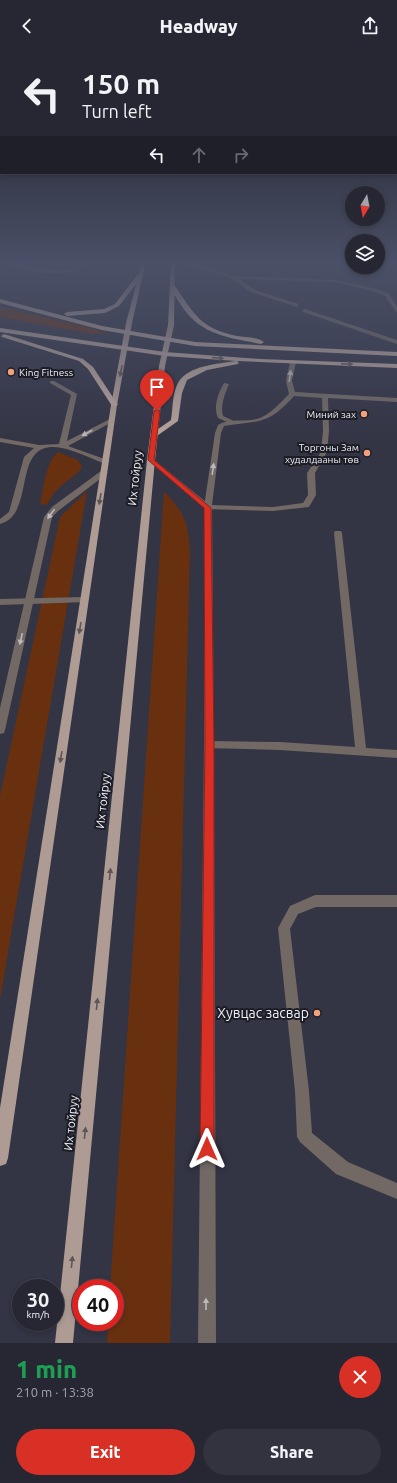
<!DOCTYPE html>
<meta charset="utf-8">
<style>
body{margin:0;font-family:Ubuntu,sans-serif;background:#32333f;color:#f1f3f6;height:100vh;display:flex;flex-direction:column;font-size:15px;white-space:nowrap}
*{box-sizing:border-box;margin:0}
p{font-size:13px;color:#a4a5ac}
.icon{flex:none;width:22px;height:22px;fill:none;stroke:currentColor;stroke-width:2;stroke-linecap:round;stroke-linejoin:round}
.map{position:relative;height:1291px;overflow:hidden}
.sheet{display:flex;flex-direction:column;background:#262733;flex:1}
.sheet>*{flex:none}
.top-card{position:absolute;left:0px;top:0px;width:397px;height:122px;box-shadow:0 2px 6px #0003,0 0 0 1px #42444e;background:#262733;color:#f1f3f6;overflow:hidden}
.needle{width:26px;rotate:190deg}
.tools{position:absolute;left:345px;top:134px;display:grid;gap:8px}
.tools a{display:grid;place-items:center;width:40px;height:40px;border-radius:50%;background:#262733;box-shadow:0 2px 6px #0003,0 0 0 1px #42444e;font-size:20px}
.speed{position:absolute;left:12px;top:1227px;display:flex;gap:8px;font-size:20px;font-weight:700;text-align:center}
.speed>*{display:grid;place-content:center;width:52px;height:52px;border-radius:50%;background:#262733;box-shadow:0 2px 6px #0003,0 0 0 1px #42444e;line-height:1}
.speed small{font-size:10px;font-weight:400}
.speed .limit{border:6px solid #d22;background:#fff;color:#111}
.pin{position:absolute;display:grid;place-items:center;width:34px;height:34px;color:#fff;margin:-41px -17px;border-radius:50% 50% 50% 0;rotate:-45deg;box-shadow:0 0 4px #0007}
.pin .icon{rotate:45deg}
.me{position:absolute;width:44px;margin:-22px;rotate:0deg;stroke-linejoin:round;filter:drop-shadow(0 0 3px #0008)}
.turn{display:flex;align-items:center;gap:14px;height:84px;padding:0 16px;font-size:18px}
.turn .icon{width:52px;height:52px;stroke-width:2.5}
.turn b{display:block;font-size:28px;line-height:34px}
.lanes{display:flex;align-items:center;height:38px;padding:0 16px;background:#0003;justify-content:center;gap:20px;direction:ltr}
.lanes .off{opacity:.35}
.round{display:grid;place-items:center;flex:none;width:42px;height:42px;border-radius:21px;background:#32333f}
.summary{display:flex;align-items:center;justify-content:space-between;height:68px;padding:0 16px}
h1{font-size:24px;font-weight:800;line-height:30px;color:#1e9e55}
.action{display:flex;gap:8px;margin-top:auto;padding:8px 16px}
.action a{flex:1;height:46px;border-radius:24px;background:#d93025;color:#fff;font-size:16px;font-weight:800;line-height:46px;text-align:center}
.action a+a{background:#32333f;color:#f1f3f6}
header{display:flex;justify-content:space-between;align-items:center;height:52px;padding:0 16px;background:#262733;font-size:18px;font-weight:800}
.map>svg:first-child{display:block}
</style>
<header><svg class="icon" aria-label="back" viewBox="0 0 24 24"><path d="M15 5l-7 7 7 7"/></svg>Headway<svg class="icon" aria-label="share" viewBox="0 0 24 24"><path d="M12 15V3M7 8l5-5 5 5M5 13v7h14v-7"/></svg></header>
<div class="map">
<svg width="397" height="1291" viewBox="0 0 397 1291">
<rect width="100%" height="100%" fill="#333444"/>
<g fill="#693010">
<path d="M0,255L90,276L108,282H93L0,265Z"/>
<path d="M58,400L78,408L82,415C76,425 66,428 58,437C53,441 50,448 47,453L40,452C44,436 45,411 58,400Z"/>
<path d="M87,439L0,947V744L60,465Z"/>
<path d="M164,439C184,461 188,469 190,499L170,1291H107L108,1270H115V1236H110Z"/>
</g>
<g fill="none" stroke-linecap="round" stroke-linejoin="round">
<g fill="#726965" fill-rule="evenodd">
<path d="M2,210C29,210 53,226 80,214L81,210H85L84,216C59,227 26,220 2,210Z"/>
<path d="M178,210H187L233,224L336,228L377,237L389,242L397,255V261L385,244L373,239L336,230L239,227L255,238L299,252L297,255L251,240L231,226Z"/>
<path d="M305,257L397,288V292L303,260L302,259Z"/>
<path d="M50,329H54L77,342L67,389L110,367H114V369L68,394L110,409L103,411C90,406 76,399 62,396C9,386 38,462 0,472V467L9,460L24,405L34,396L0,390V386L39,393L59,392L71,343L50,331Z"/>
<path d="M224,331L229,332C225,342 220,353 223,364L234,369V371L232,372L218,366C213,355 218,341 224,331Z"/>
<path d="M335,479H341L342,481L366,696L397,698V706L280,698L205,696L204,693L205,690L209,689L280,690L355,695L334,481Z"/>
<path d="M84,545L88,548L87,550L0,553V547Z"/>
<path d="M315,843H397V855H316L298,862L290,877L309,1039L312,1081L348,1110L397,1131V1147L336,1122L300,1090L297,1085L295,1039L278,876L290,854Z"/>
</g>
<path fill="#726965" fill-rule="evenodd" d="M293,308L296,310L292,329L295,340L397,346V350L328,346L329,379L327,400L315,421L316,443L309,455L273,459L205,457L204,455L215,381L218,373C228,366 245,370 257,367C270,363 280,351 289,342L286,329L290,310ZM294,344L322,346L323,379L321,400L307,421L308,443L303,451L273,455L212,453L221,381L224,374C260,368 267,374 294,344Z"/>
<g fill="#726965" fill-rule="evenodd">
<path d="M149,407H153L212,455L214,693L216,1291H198L204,693V456L149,409Z"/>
<path d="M101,419L108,421L58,459L52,465L5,678L4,681L0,682V656L44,465L52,455Z"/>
</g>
<g fill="#ae9c94" fill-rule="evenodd">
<path d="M142,210H146L132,271L117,353L8,1106L6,1112L0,1114V1056L111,353L126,271Z"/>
<path d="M171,210H175L174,273L165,314L155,408L73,1291H55L147,408L159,314L168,273Z"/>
</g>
<g fill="#baa69d" fill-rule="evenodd">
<path d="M138,222L143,223L119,254L105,261L67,264L64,262L67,260L104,257L115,252Z"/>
<path d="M171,234H175C195,263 200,276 237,284C245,285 258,285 264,290L261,292C226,285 199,283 179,250C176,245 171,239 171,234Z"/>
<path d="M0,247L102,274L195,290L397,300V304L195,294L102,278L0,251Z"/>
<path d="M0,276L165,300L260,307L397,312V316L237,309L239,311L238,312L207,318L187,328L182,341L178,369L154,386L150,384L151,382L171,368C173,356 172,342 178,331C188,313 218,312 236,309L165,304L0,280Z"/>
<path d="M4,282L83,307L93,315L118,353L112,354L88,317L79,309L2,285L1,284Z"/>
</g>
</g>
<defs><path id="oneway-solid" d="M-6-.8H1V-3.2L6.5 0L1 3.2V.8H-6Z"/></defs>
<g fill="#635a5a">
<use href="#oneway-solid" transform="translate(218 306) rotate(4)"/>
<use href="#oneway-solid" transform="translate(347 312) rotate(2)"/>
</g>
<g fill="#5e5656">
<use href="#oneway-solid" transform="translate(121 319) rotate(101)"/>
<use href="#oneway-solid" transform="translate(100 447) rotate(99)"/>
<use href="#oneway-solid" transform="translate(80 576) rotate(99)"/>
<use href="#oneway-solid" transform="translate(61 705) rotate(99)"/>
<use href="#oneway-solid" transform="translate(110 822) rotate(-84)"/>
<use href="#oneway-solid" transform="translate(97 952) rotate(-84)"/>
<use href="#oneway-solid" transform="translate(85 1081) rotate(-84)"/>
<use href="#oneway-solid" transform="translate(72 1210) rotate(-84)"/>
</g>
<g fill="#bcb9be">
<use href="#oneway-solid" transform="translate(290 324) rotate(-82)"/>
<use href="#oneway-solid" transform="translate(87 381) rotate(152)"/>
<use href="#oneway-solid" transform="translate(213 417) rotate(-82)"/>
<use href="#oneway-solid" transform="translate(51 462) rotate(126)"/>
<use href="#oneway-solid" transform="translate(21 587) rotate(103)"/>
<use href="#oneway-solid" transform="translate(206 1252) rotate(-90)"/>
</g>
<linearGradient id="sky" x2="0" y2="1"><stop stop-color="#1c1d25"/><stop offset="0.54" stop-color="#4a5067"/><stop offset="1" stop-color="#4a5067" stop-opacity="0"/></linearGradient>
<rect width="397" height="391" fill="url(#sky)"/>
<path fill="#d93025" stroke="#8d1f18" d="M157,357L160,359L154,408L211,456L214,693V1097L212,1102L207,1104L202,1102L200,1097L205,693L204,456L148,408L154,359Z"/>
<g fill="#f1a27b" stroke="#1c1c24" stroke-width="1.5">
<circle cx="11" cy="320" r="4"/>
<circle cx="364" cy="362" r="4"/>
<circle cx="367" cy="401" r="4"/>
<circle cx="317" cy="961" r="4"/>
</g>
<g text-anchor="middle" stroke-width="4" stroke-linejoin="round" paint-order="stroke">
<g font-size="10" fill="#eeeffa" stroke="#1c1c24" text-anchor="end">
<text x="19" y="324" text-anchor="start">King Fitness</text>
<text x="356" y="366">Миний зах</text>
<text x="359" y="399">Торгоны Зам<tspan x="359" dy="12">худалдааны төв</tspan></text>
</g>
<g font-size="12" fill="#eeeffa" stroke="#1c1c24">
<text transform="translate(135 426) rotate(-84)" y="4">Их тойруу</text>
<text transform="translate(103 749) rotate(-84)" y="4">Их тойруу</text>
<text transform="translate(71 1071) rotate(-84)" y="4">Их тойруу</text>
</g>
<g font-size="14" fill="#eeeffa" stroke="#1c1c24" text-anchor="end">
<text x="309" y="966">Хувцас засвар</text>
</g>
</g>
</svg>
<div class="tools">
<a><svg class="needle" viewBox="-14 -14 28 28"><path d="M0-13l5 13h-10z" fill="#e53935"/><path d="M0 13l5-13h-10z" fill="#a4a5ac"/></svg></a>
<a><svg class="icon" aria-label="layers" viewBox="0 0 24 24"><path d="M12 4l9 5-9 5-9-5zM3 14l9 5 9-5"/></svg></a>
</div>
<div class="speed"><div>30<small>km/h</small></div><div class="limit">40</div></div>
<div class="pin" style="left:157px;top:359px;background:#d93025"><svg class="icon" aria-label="arrive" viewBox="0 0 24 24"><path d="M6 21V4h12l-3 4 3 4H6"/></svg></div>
<svg class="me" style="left:207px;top:1097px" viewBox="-20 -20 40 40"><path d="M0-17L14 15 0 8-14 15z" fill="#d93025" stroke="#fff" stroke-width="4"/></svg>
<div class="top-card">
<div class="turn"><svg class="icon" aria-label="left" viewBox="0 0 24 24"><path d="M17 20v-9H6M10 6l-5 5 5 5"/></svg><div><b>150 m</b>Turn left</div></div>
<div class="lanes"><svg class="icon" aria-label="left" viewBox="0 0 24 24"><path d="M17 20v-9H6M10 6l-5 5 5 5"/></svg><svg class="icon off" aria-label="ahead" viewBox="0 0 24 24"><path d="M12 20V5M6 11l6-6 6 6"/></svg><svg class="icon off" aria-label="right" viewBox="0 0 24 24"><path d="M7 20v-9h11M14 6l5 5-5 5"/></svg></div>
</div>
</div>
<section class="sheet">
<div class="summary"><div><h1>1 min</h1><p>210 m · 13:38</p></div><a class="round" style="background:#d93025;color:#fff"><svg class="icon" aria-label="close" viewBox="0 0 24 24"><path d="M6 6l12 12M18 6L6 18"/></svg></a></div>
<div class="action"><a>Exit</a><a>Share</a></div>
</section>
